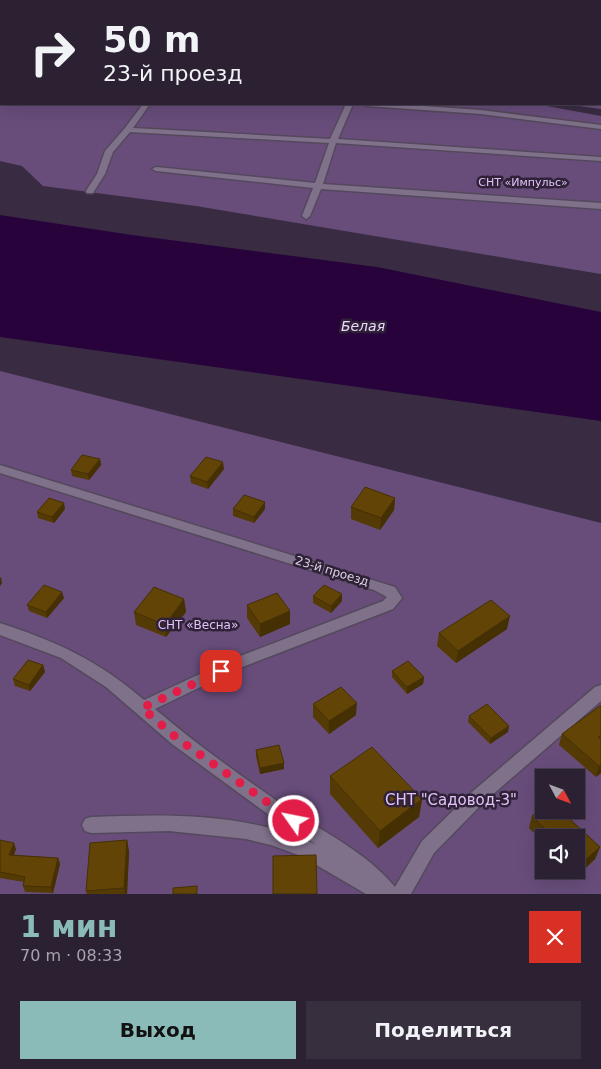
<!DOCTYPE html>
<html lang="ru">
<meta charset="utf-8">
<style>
body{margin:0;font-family:"DejaVu Sans",sans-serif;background:#372e3e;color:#f1f3f6;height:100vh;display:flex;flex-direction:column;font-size:19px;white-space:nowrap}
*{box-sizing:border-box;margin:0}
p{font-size:16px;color:#a6a3ac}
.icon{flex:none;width:28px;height:28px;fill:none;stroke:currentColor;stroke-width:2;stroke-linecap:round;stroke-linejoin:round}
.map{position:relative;height:894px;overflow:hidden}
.drawer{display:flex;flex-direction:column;background:#2b2132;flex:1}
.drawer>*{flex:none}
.guide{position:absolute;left:0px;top:0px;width:601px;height:105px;box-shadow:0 5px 20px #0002,0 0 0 1px #473e4d;background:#2b2132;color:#f1f3f6;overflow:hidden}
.needle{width:32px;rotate:131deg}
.controls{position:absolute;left:535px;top:769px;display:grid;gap:10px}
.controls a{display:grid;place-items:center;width:50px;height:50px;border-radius:0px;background:#2b2132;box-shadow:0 5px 20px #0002,0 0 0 1px #473e4d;font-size:25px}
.pin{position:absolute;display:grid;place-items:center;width:42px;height:42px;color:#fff;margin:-21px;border-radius:10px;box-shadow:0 2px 8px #0006}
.me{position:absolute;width:55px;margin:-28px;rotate:303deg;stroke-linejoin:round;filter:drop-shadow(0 0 4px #0008)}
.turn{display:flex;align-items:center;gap:18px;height:105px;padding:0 20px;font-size:22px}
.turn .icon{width:65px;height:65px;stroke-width:2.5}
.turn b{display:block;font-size:35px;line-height:42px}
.round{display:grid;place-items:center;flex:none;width:52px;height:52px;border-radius:0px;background:#372e3e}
.summary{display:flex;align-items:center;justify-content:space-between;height:85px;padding:0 20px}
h1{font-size:30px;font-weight:700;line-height:38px;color:#8bbbb9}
.action{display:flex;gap:10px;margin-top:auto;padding:10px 20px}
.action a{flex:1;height:58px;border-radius:0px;background:#8bbbb9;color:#111;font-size:20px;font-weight:700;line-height:58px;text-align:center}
.action a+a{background:#372e3e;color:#f1f3f6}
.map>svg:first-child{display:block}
</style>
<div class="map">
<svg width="601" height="894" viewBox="0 0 601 894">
<rect width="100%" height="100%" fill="#392c42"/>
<g fill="#684d7b" fill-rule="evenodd">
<path d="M323,0H601V109L564,104H600V1Z"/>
<path d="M0,14L1,104H536L601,116V274L196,206L43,186L22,166L0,161Z"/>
<path d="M0,371L601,523V894H0ZM544,778H576V810H544ZM544,838H576V870H544Z"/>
</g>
<path fill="#28023b" d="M0,215L132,235L377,267L601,312V421L0,337Z"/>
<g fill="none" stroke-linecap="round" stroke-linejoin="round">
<defs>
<g id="lane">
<path d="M0,0H4V1L0,3Z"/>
<path d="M277,0H283L284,1H276Z"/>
<rect x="0" y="69" width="1" height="4"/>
<path d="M143,104H150L133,128L330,139L346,104H353L338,139L601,157V161L336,143L323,184L601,203V209L321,189L310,216L306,219L302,216L313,188L156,171L152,169L156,167L315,183L329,143L130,132L113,152L105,174L93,193H87L86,191L97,174L105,151L125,128Z"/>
<path d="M363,104H394L481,110L601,125V129L481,114L367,106Z"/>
</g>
<path id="street" d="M0,465L395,587L402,598L393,609L240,668L155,709C196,744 240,775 284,806C323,832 365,851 395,887L422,841L472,792L595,687L601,685V701L484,802L434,853L411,894H366L301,856L271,845L246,839L169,831L91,833L85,831L82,825L85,819L91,817C167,814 247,812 317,845L273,818L172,744L106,687L61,658L0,635V623C56,641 99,661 144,700L230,660L383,601L387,597L374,590L0,473Z"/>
</defs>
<use href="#lane" stroke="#54495c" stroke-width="3"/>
<use href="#street" stroke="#54495c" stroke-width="3"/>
<use href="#lane" fill="#80718b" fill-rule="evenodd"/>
<use href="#street" fill="#80718b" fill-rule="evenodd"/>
</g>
<g fill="#543a05">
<path d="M100,459L101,465L89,480L72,476L71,470Z"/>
<path d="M224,469L208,489L191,483L190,476Z"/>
<path d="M395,498L394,510L380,530L351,519V507Z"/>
<path d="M265,502V509L254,523L233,516V509Z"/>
<path d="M65,509L54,523L38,518L37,512Z"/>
<path d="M313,596L342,601L331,613L313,603Z"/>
<path d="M64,598L47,618L29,611L27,605Z"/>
<path d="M184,599L186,612L166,637L136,625L134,612Z"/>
<path d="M247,605L290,624L260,637L247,618Z"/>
<path d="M507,629L456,663L437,646L439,633Z"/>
<path d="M43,665L45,672L30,691L15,686L13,679Z"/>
<path d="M392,671L424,677L423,684L407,694L392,677Z"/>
<path d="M313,704L356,715L329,734L313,717Z"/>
<path d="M601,705V773L596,777L559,745L562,734Z"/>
<path d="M469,716L508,732L490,744L468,722Z"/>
<path d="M256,750L284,769L260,774L256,756Z"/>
<path d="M330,776L422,799L419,817L378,848L330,794Z"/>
<path d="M544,806V810H560L600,847L595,859L578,875L573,870H576V838H544V843L529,828L532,816Z"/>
<path d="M0,840L16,849L14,855L58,858L60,864L53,893L25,892L23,886L24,882L0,878Z"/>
<path d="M127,840L129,852L127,894H87L86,891Z"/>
</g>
<g fill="#453004">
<path d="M100,459L101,465L89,480L88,474Z"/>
<path d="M223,462L224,469L208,489L207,482Z"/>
<path d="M395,498L394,510L380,530L381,518Z"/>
<path d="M265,502V509L254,523V517Z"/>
<path d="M64,503L65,509L54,523L52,517Z"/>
<path d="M1,577L2,583L0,586V578Z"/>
<path d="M62,592L64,598L47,618L46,612Z"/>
<path d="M342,594V601L331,613V606Z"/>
<path d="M184,599L186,612L166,637L165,625Z"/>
<path d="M290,611V624L260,637V624Z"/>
<path d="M510,616L507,629L456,663L458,651Z"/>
<path d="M43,665L45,672L30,691L29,685Z"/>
<path d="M424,677L423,684L407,694V687Z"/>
<path d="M357,703L356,715L329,734V721Z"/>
<path d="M509,726L508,732L490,744L491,738Z"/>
<path d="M284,763V769L260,774V768Z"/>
<path d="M601,765V773L596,777L599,766Z"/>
<path d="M422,799L419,817L378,848L380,831Z"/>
<path d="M127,840L129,852L127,894H125L124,888Z"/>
<path d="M14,843L16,849L11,861L9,855Z"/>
<path d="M600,847L595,859L578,875L582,863Z"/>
<path d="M58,858L60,864L53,893L51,887Z"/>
</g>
<g fill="#624406" stroke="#453004">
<path d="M82,455L100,459L88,474L71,470Z"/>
<path d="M206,457L223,462L207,482L190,476Z"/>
<path d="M365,487L395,498L381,518L351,507Z"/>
<path d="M244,495L265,502L254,517L233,509Z"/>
<path d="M49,498L64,503L52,517L37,512Z"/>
<path d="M44,585L62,592L46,612L27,605Z"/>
<path d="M324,585L342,594L331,606L313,596Z"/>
<path d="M154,587L184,599L165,625L134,612Z"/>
<path d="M277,593L290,611L260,624L247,605Z"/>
<path d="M491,600L510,616L458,651L439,633Z"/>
<path d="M28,660L43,665L29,685L13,679Z"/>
<path d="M408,661L424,677L407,687L392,671Z"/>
<path d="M341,687L357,703L329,721L313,704Z"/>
<path d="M487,704L509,726L491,738L469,716Z"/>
<path d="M601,705V735L598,737L601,740V765L599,766L562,734Z"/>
<path d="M279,745L284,763L260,768L256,750Z"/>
<path d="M372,747L422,799L380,831L330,776Z"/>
<path d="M544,806V810H560L600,847L582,863L576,858V838H554L532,816Z"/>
<path d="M0,840L14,843L9,855L58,858L51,887L23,886L25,877L0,872Z"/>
<path d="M127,840L124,888L86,891L90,843Z"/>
<path d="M316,855L317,894H273V856Z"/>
<path d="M197,886V894H173V888Z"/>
</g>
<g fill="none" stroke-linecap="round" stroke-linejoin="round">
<path stroke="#e11d48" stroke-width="9" stroke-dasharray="0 16.2" d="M221,671L142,708L178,739L294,821"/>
</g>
<g text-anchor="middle" stroke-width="5" stroke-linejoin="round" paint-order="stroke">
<g font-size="11" fill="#e2c3f9" stroke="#2f2238">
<text x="523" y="186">СНТ «Импульс»</text>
</g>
<g font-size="12" fill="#dad2e0" stroke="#2f2238">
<text transform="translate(332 571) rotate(17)" y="4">23-й проезд</text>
</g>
<g font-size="12" fill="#e2c3f9" stroke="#2f2238">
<text x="198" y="629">СНТ «Весна»</text>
</g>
<g font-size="14" font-style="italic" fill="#edd8fc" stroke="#2f2238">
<text x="363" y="331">Белая</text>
</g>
<g font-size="15" fill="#e2c3f9" stroke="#2f2238">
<text x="451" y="805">СНТ "Садовод-3"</text>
</g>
</g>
</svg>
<div class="controls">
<a><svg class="needle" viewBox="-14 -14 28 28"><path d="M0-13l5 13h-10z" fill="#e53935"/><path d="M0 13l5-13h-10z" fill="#a6a3ac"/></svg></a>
<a><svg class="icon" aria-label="sound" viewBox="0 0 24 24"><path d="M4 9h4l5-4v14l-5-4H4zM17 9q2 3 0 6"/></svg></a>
</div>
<div class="pin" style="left:221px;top:671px;background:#d93025"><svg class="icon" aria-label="arrive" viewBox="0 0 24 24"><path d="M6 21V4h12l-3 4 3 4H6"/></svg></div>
<svg class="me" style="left:294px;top:821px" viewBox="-20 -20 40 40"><circle r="17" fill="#e11d48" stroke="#fff" stroke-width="3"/><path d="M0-11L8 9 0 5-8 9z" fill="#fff"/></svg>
<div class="guide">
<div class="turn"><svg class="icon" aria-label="right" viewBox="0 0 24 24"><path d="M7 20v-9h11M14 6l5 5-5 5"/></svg><div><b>50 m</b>23-й проезд</div></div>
</div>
</div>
<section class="drawer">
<div class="summary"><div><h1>1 мин</h1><p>70 m · 08:33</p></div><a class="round" style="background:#d93025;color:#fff"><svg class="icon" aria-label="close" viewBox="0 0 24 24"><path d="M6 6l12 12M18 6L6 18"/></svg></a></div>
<div class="action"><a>Выход</a><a>Поделиться</a></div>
</section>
